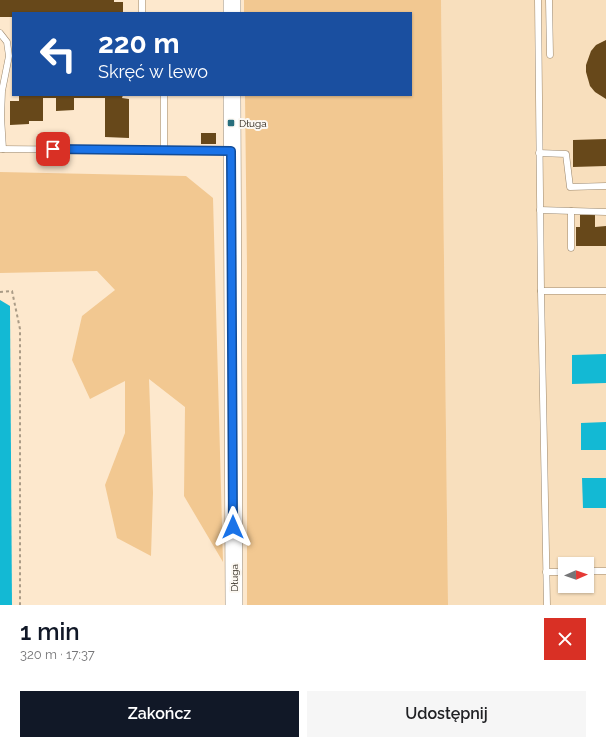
<!DOCTYPE html>
<html lang="pl">
<meta charset="utf-8">
<style>
body{margin:0;font-family:Raleway,sans-serif;background:#f6f6f6;color:#202124;height:100vh;display:flex;flex-direction:column;font-size:15px;white-space:nowrap}
*{box-sizing:border-box;margin:0}
p{font-size:13px;color:#757577}
.icon{flex:none;width:22px;height:22px;fill:none;stroke:currentColor;stroke-width:2;stroke-linecap:round;stroke-linejoin:round}
.map{position:relative;height:605px;overflow:hidden}
.side{display:flex;flex-direction:column;background:#fff;flex:1}
.side>*{flex:none}
.banner{position:absolute;left:12px;top:12px;width:400px;height:84px;border-radius:0px;box-shadow:0 1px 3px #0004;background:#1a4fa0;color:#fff;overflow:hidden}
.needle{width:26px;rotate:88deg}
.tools{position:absolute;left:558px;top:557px;display:grid;gap:8px}
.tools a{display:grid;place-items:center;width:36px;height:36px;border-radius:0px;background:#fff;box-shadow:0 1px 3px #0004;font-size:20px}
.pin{position:absolute;display:grid;place-items:center;width:34px;height:34px;color:#fff;margin:-17px;border-radius:8px;box-shadow:0 2px 6px #0006}
.me{position:absolute;width:44px;margin:-22px;rotate:0deg;stroke-linejoin:round;filter:drop-shadow(0 0 3px #0008)}
.turn{display:flex;align-items:center;gap:14px;height:84px;padding:0 20px;font-size:18px}
.turn .icon{width:52px;height:52px;stroke-width:2.5}
.turn b{display:block;font-size:28px;line-height:34px}
.round{display:grid;place-items:center;flex:none;width:42px;height:42px;border-radius:0px;background:#f6f6f6}
.overview{display:flex;align-items:center;justify-content:space-between;height:68px;padding:0 20px}
h1{font-size:24px;font-weight:600;line-height:30px;color:#111827}
.action{display:flex;gap:8px;margin-top:auto;padding:8px 20px}
.action a{flex:1;height:46px;border-radius:0px;background:#111827;color:#fff;font-size:16px;font-weight:600;line-height:46px;text-align:center}
.action a+a{background:#f6f6f6;color:#202124}
.map>svg:first-child{display:block}
</style>
<div class="map">
<svg width="606" height="605" viewBox="0 0 606 605">
<rect width="100%" height="100%" fill="#fde8cd"/>
<path fill="#f8dfbd" fill-rule="evenodd" d="M441,0H606V605H448ZM565,564H587V586H565Z"/>
<g fill="#f2c891">
<path d="M244,0H441L448,605H247V266L245,95H411V13H244Z"/>
<path d="M0,172L186,176L213,198L223,562L184,496L185,407L149,379L153,493L151,556L117,538L105,485L125,433V381L90,399L72,360L82,316L115,290L97,271L0,273Z"/>
</g>
<g fill="#13b9d4">
<path d="M0,300L10,306L12,605H0Z"/>
<path d="M606,354V383L572,384V355Z"/>
<path d="M606,422V450H581V423Z"/>
<path d="M582,478H606V508H583Z"/>
</g>
<g fill="#67481a">
<path d="M0,0H114V2H123V13H13V17H0Z"/>
<path d="M606,40V99L595,92L590,86L586,72V65L591,51L596,45Z"/>
<path d="M19,95H123L122,98L129,99V138L105,137V98H74V110L56,111V98H43V121H29V124L10,125V101H19Z"/>
<rect x="201" y="133" width="15" height="11"/>
<path d="M606,139V166L573,167V140Z"/>
<path d="M580,215H595V227L606,226V246H576V227H580Z"/>
</g>
<g fill="none" stroke-linecap="round" stroke-linejoin="round">
<defs>
<g id="lane">
<path d="M142,0V13"/>
<path d="M538,0L541,291L547,605"/>
<path d="M549,0L550,55"/>
<path d="M0,33L7,42L9,56L2,91L1,117L3,149"/>
<path d="M164,95V150"/>
<path d="M0,149L230,151"/>
<path d="M539,153L566,154L570,187L606,186"/>
<path d="M540,210L606,212"/>
<path d="M571,248V211"/>
<path d="M541,291H606"/>
<path d="M587,571H606"/>
<path d="M546,572H565"/>
</g>
<g id="secondary">
<path d="M232,13V0"/>
<path d="M232,95L234,605"/>
</g>
</defs>
<use href="#lane" stroke="#9b886f" stroke-width="7"/>
<use href="#secondary" stroke="#9b886f" stroke-width="18"/>
<path stroke="#aa9b86" stroke-width="2" stroke-dasharray="3 3" stroke-linecap="butt" d="M0,292L12,291L20,329V605"/>
<use href="#lane" stroke="#fff" stroke-width="6"/>
<use href="#secondary" stroke="#fff" stroke-width="17"/>
</g>
<g fill="none" stroke-linecap="round" stroke-linejoin="round">
<defs>
<path id="route" d="M53,149L231,151L233,527"/>
</defs>
<use href="#route" stroke="#114b97" stroke-width="10"/>
<use href="#route" stroke="#1a73e8" stroke-width="7"/>
</g>
<rect fill="#286e7c" stroke="#fcf8f2" stroke-width="1.5" x="227" y="119" width="8" height="8" rx="2"/>
<g text-anchor="middle" stroke-width="4" stroke-linejoin="round" paint-order="stroke">
<g font-size="10" fill="#2b241a" stroke="#fcf8f2" text-anchor="start">
<text x="239" y="127">Długa</text>
</g>
<g font-size="10" fill="#2b241a" stroke="#fcf8f2">
<text transform="translate(234 578) rotate(-90)" y="4">Długa</text>
</g>
</g>
</svg>
<div class="tools">
<a><svg class="needle" viewBox="-14 -14 28 28"><path d="M0-13l5 13h-10z" fill="#e53935"/><path d="M0 13l5-13h-10z" fill="#757577"/></svg></a>
</div>
<div class="pin" style="left:53px;top:149px;background:#d93025"><svg class="icon" aria-label="arrive" viewBox="0 0 24 24"><path d="M6 21V4h12l-3 4 3 4H6"/></svg></div>
<svg class="me" style="left:233px;top:527px" viewBox="-20 -20 40 40"><path d="M0-17L14 15 0 8-14 15z" fill="#1a73e8" stroke="#fff" stroke-width="4"/></svg>
<div class="banner">
<div class="turn"><svg class="icon" aria-label="left" viewBox="0 0 24 24"><path d="M17 20v-9H6M10 6l-5 5 5 5"/></svg><div><b>220 m</b>Skręć w lewo</div></div>
</div>
</div>
<section class="side">
<div class="overview"><div><h1>1 min</h1><p>320 m · 17:37</p></div><a class="round" style="background:#d93025;color:#fff"><svg class="icon" aria-label="close" viewBox="0 0 24 24"><path d="M6 6l12 12M18 6L6 18"/></svg></a></div>
<div class="action"><a>Zakończ</a><a>Udostępnij</a></div>
</section>
